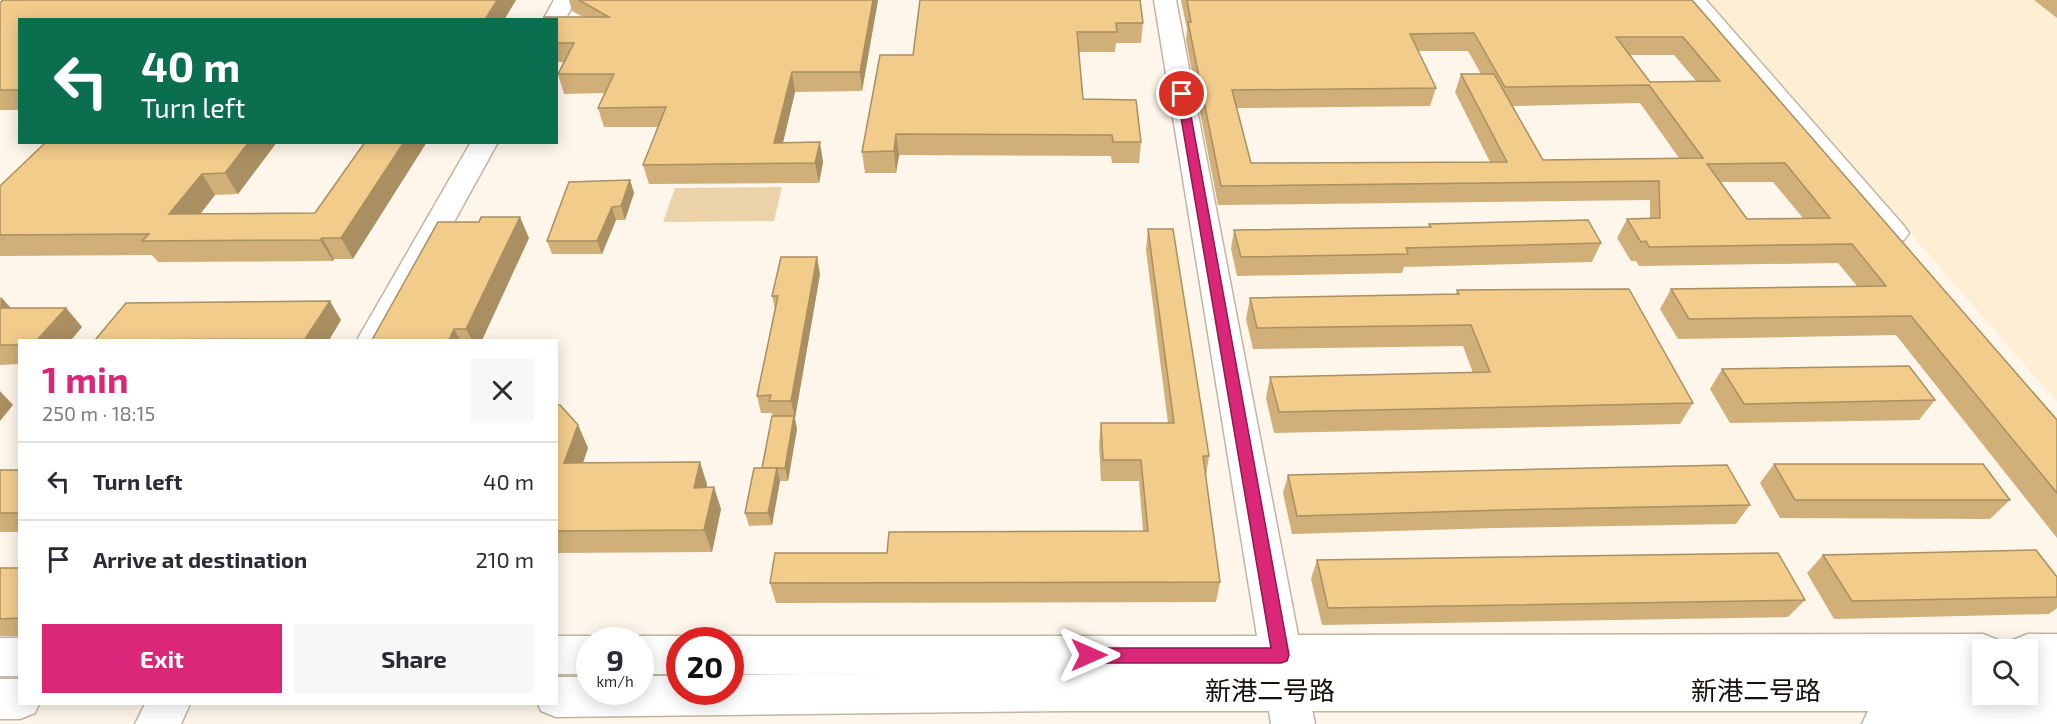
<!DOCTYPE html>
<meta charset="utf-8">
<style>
body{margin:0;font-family:"Exo 2","Noto Sans SC",sans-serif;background:#f7f7f7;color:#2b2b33;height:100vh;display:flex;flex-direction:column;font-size:22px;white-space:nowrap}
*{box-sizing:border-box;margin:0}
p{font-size:20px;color:#7c7c81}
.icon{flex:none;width:33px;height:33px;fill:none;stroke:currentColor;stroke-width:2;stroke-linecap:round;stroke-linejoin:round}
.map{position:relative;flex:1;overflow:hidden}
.drawer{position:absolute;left:18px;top:339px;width:540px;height:366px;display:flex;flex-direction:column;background:#fff;border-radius:0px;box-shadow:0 3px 15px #0003}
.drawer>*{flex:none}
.hud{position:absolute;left:18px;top:18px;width:540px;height:126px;border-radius:0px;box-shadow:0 3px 15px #0003;background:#0b6e4f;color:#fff;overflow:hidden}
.fabs{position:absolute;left:1972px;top:639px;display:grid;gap:12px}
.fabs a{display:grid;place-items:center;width:66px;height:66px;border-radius:0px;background:#fff;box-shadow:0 3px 15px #0003;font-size:30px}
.speed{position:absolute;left:576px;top:627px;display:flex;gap:12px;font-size:30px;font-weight:700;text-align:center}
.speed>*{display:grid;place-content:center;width:78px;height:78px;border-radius:50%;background:#fff;box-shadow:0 3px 15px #0003;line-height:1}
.speed small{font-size:15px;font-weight:400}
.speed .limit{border:9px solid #d22;background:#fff;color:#111}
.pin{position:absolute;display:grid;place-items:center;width:51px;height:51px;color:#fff;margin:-26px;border:3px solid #fff;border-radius:50%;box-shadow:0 2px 6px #0007}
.me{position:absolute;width:66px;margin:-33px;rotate:90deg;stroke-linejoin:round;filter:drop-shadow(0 0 4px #0008)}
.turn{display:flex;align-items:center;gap:21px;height:126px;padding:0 24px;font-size:27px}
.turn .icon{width:78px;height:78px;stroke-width:2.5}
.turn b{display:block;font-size:42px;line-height:51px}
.round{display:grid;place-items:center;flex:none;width:63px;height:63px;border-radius:0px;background:#f7f7f7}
.head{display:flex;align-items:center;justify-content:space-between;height:102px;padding:0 24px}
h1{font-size:36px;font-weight:700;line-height:45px;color:#db2777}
.primary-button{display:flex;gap:12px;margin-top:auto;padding:12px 24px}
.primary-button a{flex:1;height:69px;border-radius:0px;background:#db2777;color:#fff;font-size:24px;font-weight:700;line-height:69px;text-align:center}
.primary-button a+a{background:#f7f7f7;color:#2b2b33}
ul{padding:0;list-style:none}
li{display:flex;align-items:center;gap:18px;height:78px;padding:0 24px;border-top:2px solid #e1e1e2}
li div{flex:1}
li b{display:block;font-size:22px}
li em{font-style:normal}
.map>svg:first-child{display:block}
</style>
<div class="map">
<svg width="2057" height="724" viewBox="0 0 2057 724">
<rect width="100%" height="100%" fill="#fef6ea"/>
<path fill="#feeed3" d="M1707,0H2057V402Z"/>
<path fill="#ebd2a9" d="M782,187L774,221L663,222L675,188Z"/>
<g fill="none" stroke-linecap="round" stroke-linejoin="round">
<defs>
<g id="minor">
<path d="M554,0H576L562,25L556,26V20H543Z"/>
<path d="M1154,0H1176L1298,635L1983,634L1998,640L2002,650H1983V672L1305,673L1315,724H1271L1263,673L730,674V640H719L730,636H1257Z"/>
<path d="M1683,0H1706L1904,226L1909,233L1904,240L1894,242L1884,240Z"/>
<path d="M471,142H498L389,340H357Z"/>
<path d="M2028,634H2057V672H2028V650H2009L2013,640Z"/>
<path d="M556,636H590L601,640H590V674H556Z"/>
<path d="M640,636H680L691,640H680V674H640V640H629Z"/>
<rect x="0" y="638" width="20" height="38"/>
<path d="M145,704H190L181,724H135Z"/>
</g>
<g id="major">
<path d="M1069,671L1983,672V694H2003L1999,703H2012L2008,694H2028V672H2057V724H1862L1868,711H1069L556,717L541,711L538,704H556V677H590V692H640V676H680V692H730V675Z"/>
<path d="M0,679H20V704H39L35,713L20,719H0Z"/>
</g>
</defs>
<use href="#minor" stroke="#c1b5a2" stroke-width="3"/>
<use href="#major" stroke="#c1b5a2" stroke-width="3"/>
<use href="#minor" fill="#fff" fill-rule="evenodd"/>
<use href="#major" fill="#fff" fill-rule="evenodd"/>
</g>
<g fill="#d0af78" fill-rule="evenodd">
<path d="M516,0L504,20H20V110H0V3Z"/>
<path d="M569,0H878L862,91L795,92L783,143L823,162L819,183L649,184L643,165L658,127H604L598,108L604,93L564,94L558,74L564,62H556V20L583,17L572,11Z"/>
<path d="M920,0L1143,23L1141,43H1116L1115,52H1079L1083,99L1141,142L1139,163H1112L1111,156L899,155L896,173H865L862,152L913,55Z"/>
<path d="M1181,0H1692L2057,420V538L1896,335L1678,339L1660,309L1671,289L1857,286L1838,263L1639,266L1636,261H1631L1617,238L1627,219H1650V200L1218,205L1186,40L1187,29ZM1418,51H1468L1481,74H1461L1455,92L1490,162L1251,163L1237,108L1430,106L1436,88ZM1630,55H1674L1696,81L1650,82ZM1640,103L1679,158L1543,160L1512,106ZM1721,182H1773L1803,218L1747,219Z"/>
<path d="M2034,0H2057V18Z"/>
<path d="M46,142H277L238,194L215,195L200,214L315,213L365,142L353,259H334L333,261L158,262L152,255L0,256V186Z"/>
<path d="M630,180L634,193L625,220H616L602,254H552L547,241Z"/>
<path d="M1429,224L1601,243L1592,262L1404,267L1402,273L1237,276L1231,249L1234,230L1428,227Z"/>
<path d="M1148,229L1209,456L1206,476L1220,582L1216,602L776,603L770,583L887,553L1143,531L1139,481H1101L1099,444L1101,423H1168L1146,250Z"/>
<path d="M529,238L482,340H372Z"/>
<path d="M820,274L795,418L797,429L788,481H780L772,525L749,526L745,513L762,468L773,416L772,413H761L757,396L775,309L772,296Z"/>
<path d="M1457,290L1693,403L1680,424L1274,433L1266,398L1270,377L1473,373L1463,346L1253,349L1246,319L1250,298L1456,294Z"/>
<path d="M0,297L10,308H66L82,327L71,340H20V364L0,365Z"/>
<path d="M341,320L329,340H95Z"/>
<path d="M1722,369L1935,400L1919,420L1730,423L1710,389Z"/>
<path d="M556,405L578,425L588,448L583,463L707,484V487L721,509L712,552L556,553Z"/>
<path d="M1774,464L2010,500L1990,519L1780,518L1760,483Z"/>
<rect x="0" y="470" width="20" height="62"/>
<path d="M1288,475L1750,505L1736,524L1495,528L1292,534L1283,493Z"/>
<path d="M1823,555L2057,577V608L2049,614L1834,619L1807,573Z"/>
<path d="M1317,560L1805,600L1788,617L1322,625L1311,579Z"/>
<rect x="0" y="568" width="20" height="68"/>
</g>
<g fill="#a98f61">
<path d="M497,0H516L504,20H485Z"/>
<path d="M873,0H878L862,91L860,72Z"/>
<path d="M792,72L795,92L778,163L774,143Z"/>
<path d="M896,134L899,155L896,173L894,151Z"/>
<path d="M249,142H277L238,194L225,173Z"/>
<path d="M404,142H427L353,259L341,238Z"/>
<path d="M820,142L823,162L819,183L815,163Z"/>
<path d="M202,174L215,195L184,235L169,214Z"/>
<path d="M630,180L634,193L625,220L621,206Z"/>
<path d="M612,207L616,220L602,254L597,241Z"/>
<path d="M520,217L529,238L482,340H472L466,329Z"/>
<path d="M322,238L334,259L333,261L320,240Z"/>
<path d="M817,257L820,274L795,418L791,401Z"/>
<path d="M1,297L18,316L0,318Z"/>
<path d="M330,301L341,320L329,340H306L305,339Z"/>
<path d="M66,308L82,327L71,340H37Z"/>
<path d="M454,329L460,340H449Z"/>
<path d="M0,391L13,405L0,421Z"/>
<path d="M794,416L797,429L788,481L785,468Z"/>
<path d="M578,425L588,448L575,485L564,463Z"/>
<path d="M700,462L707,484L701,510L694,488Z"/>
<path d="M777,468L780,481L772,525L768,513Z"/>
<path d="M714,487L721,509L712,552L704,530Z"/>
</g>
<g fill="#f2cc8b" stroke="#a98f61" stroke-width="1.5" fill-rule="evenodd">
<path d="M3,0H497L485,20H20V90H0V3Z"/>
<path d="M579,0H873L860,72H792L774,143L820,142L815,163L643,165L666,107L598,108L614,74H558L574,43H556V20H543L544,17H609Z"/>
<path d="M920,0H1140L1143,23H1116L1117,32H1077L1083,99L1136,100L1141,142H1113L1112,135L896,134L894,151L862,152L880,55H913Z"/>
<path d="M1187,0H1692L2057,420V493L1911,316L1689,319L1671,289L1886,286L1852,244L1649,247L1646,241L1641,242L1627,219L1660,218L1659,181L1221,186L1188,22H1191ZM1474,33L1505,87L1649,85L1703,158L1543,160L1494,74H1461L1507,162L1251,163L1232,90L1436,88L1410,34ZM1616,37H1683L1720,81L1650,82ZM1785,163L1830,218L1747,219L1707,164Z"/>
<path d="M46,142H249L225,173L202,174L169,214L315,213L365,142H404L341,238H322L320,240L142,241L149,234L0,235V186Z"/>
<path d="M630,180L621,206L612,207L597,241H547L569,182Z"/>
<path d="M481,217H520L466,329H454L449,340H372L438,222H479Z"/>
<path d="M1588,220L1601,243L1406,248L1408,254L1241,257L1234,230L1431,227L1429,224Z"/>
<path d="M1148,229H1173L1209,456H1203L1220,582L770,583L775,553H887L889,532L1148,531L1141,460H1103L1101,423H1174Z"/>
<path d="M781,257H817L791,401H769L771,395L757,396L778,296H772Z"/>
<path d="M1629,289L1693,403L1279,412L1270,377L1490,372L1471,325L1257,328L1250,298L1459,294L1457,290Z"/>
<path d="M330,301L305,339L95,340L126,303Z"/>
<path d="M0,308H66L37,340H20V345H0Z"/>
<path d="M1909,366L1935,400L1744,404L1722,369Z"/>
<path d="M556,405H560L578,425L564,463L700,462L694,488L714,487L704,530L556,531Z"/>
<path d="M772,416H794L785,468H762Z"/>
<path d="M1774,464H1983L2010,500H1795Z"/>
<path d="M1727,465L1750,505L1505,510L1297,516L1288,475Z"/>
<path d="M754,468H777L768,513H745Z"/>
<rect x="0" y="470" width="20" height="43"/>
<path d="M2036,550L2057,577V597L1852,601L1823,555Z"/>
<path d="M1778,553L1805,600L1328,608L1317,560Z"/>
<path d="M0,568H20V618L0,619Z"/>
</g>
<path fill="#db2777" stroke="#8e194d" stroke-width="1.5" d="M1182,90L1187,94L1289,655L1287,661L1281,663H1089L1083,661L1081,655L1083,650L1089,648H1271L1177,94Z"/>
<g text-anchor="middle" stroke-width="4.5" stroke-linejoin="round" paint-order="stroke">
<g font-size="26" fill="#15110a" stroke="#fff">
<text x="1270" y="700">新港二号路</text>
<text x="1756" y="700">新港二号路</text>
</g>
</g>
</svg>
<div class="fabs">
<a><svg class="icon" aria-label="search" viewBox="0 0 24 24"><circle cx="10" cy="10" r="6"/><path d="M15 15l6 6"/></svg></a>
</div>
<div class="speed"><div>9<small>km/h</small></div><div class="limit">20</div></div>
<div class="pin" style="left:1182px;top:94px;background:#d93025"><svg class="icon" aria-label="arrive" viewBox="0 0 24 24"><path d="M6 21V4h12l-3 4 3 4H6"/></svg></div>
<svg class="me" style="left:1089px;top:655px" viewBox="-20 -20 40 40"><path d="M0-17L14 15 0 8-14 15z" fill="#db2777" stroke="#fff" stroke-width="4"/></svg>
<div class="hud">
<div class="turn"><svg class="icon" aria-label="left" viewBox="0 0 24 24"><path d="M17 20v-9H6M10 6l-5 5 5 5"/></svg><div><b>40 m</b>Turn left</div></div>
</div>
<section class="drawer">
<div class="head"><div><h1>1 min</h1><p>250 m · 18:15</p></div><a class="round"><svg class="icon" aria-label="close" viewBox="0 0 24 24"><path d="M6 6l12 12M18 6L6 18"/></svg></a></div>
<ul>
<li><svg class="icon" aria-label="left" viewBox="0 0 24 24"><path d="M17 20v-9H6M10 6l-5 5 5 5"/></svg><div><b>Turn left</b></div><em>40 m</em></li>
<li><svg class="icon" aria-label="arrive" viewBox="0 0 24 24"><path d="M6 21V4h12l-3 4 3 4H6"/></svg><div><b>Arrive at destination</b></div><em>210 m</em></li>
</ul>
<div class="primary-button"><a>Exit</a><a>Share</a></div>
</section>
</div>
